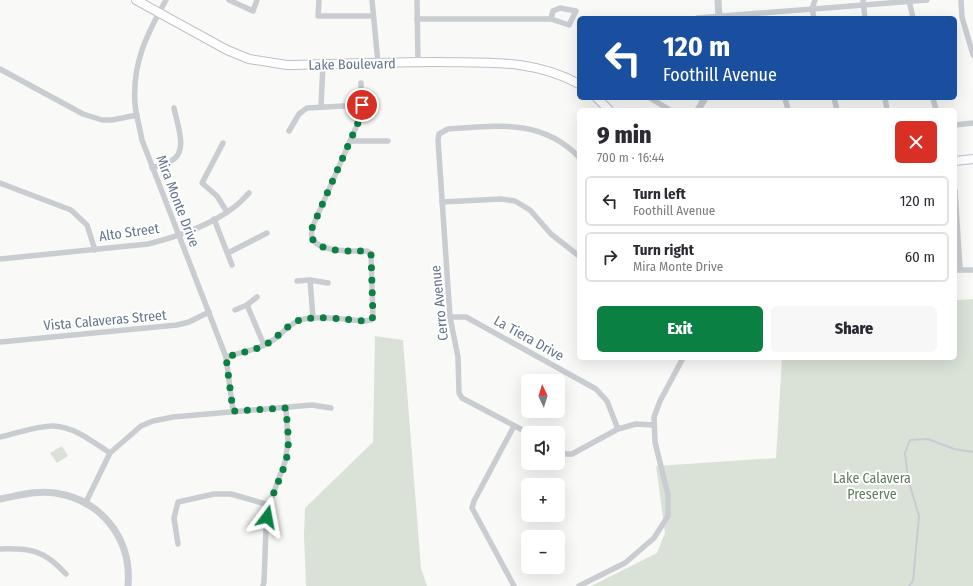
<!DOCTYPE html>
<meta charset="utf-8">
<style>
body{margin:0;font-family:"Fira Sans Condensed",sans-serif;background:#f7f7f7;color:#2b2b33;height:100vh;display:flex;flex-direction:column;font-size:15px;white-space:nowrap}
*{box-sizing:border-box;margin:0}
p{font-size:13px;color:#7c7c81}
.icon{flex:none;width:22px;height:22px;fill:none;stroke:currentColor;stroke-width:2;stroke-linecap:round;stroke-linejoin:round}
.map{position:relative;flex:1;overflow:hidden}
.sheet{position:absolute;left:577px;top:108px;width:380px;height:252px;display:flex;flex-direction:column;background:#fff;border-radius:6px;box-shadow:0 4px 16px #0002}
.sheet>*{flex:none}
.guide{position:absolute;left:577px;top:16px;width:380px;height:84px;border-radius:6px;box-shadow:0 4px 16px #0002;background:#1a4fa0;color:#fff;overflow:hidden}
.needle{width:26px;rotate:356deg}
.tools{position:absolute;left:521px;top:374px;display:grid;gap:8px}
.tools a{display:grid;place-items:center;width:44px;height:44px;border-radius:6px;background:#fff;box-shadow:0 4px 16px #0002;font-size:20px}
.pin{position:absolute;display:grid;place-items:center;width:34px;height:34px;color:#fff;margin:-17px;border:2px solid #fff;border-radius:50%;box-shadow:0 1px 4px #0007}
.me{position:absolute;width:44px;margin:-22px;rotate:13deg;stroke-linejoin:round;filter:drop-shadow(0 0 3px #0008)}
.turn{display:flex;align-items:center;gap:14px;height:84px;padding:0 20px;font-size:18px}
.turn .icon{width:52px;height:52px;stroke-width:2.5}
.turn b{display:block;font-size:28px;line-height:34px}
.round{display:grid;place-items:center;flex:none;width:42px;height:42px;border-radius:6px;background:#f7f7f7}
.summary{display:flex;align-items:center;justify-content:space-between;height:68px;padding:0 20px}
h1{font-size:24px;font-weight:800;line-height:30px}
.primary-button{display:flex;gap:8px;margin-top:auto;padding:8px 20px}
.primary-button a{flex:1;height:46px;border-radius:6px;background:#0b8043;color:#fff;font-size:16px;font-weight:800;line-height:46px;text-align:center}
.primary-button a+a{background:#f7f7f7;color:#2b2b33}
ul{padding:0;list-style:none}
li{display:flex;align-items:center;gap:12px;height:50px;margin:0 8px 6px;padding:0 12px;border:2px solid #e1e1e2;border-radius:6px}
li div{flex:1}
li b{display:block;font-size:15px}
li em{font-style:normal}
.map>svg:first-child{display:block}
</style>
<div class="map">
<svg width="973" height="586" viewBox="0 0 973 586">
<rect width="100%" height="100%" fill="#f9faf7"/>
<g fill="#dae2d8">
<path d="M973,299V586H591L657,553L665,533L656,466L776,458L782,358H955V300Z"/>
<path d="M375,336L403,340L421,568L427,586H306L304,535L305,508L373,442Z"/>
<path d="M62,446L68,456L57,463L50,453Z"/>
</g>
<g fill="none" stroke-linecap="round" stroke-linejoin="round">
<path stroke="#c3cdd3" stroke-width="2" d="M909,586L913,581L919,516L908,479L905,453L910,440L928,439L954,449L973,452"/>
<defs>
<g id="secondary">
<path d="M136,0L227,50L249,59L287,65C338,64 389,62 439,62C489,63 534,59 579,84"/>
<path d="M597,98L609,110"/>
<path d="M955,161L973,159"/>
</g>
</defs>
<use href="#secondary" stroke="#bdc1c7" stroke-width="10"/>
<g stroke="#c9ccd1" stroke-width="5.5">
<path d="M166,0C147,34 132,63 135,104C136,116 140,128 142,140L226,357L233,411"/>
<path d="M229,0L253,11L257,0"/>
<path d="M319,0L318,16H373"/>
<path d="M372,0L378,63"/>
<path d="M417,0L418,62"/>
<path d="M863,0L865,18"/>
<path d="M909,0L913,18"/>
<path d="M961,0L962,17L973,55"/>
<path d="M697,18L927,0"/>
<path d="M814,18L812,9L815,0"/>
<path d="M417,19H551L569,25L576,11L560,8L553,11L551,19"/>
<path d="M0,69L83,114L102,120H112L137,115"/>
<path d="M650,98L670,110"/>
<path d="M785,98L788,110"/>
<path d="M834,98L837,110"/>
<path d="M885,98L887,110"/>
<path d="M933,98L936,110"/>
<path d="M321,107L323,64"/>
<path d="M955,125L973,123"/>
<path d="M289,131L299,114L307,108L362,105"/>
<path d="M350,141H388"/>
<path d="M223,143L202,183L217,196L227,212"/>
<path d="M152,168C158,166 165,164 171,161C189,152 177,124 174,108"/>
<path d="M0,183L71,210L87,225L95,250"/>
<path d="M955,190L960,269"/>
<path d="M442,202L501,199L515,201L530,210L551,234L579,256"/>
<path d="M214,219L232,265"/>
<path d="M228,253L267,233"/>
<path d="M0,259L148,244C176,237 209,226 233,208C239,204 244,198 249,193"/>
<path d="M955,270H973"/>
<path d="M310,280L313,318"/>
<path d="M297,281L310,280L328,283"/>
<path d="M247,305L264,345"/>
<path d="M235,310L247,305L257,297"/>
<path d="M450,317H466L596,389L607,401L618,429"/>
<path d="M0,342L177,325L189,322L209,312"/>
<path d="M226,357C242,352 262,349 276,338C284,332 289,324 300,320C318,315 347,320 365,321L371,320L373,317L371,254L367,251C353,251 319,253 312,238C311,236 312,231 312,228L361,116V83"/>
<path d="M528,433L462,398L459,393L458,357L450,317L438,140L439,134L448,129C497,126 541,118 579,157"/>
<path d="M0,437C16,434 38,425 54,426C75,427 93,442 110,453"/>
<path d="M558,450L566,454H572L618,429L636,424L654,425"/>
<path d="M85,504L110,453L141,426L153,421L173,417L312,405L331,408"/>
<path d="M178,544L174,518L178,502L214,494H231L269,505"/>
<path d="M0,549C31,548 44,550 66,574"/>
<path d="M263,586L264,582L266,529L269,505L285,462L288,443L286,408"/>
<path d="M514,586L472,508L474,501L514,426"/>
<path d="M579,586L625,563L654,538L668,516V495L655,442L654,417L660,401L683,358"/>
</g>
<g stroke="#c9ccd1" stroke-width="7">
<path d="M718,0L719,18"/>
<path d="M698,110L705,98"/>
<path d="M0,499C18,496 36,490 55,493C102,500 132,539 128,586"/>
</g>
<use href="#secondary" stroke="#fff" stroke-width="8"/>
</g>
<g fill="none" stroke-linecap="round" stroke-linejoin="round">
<path stroke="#0b8043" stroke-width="7" stroke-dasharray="0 12.6" d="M267,517C270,498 279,482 285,464C291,446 287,426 286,408L233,411L226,357C239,353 253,351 265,345C278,338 286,325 300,320C318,315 347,320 365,321L371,320L373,317L371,254L367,251C353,251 319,253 312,238C311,236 312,231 312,228L361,116L362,105"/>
</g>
<g text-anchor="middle" stroke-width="4" stroke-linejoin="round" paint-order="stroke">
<g font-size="14" fill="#65768b" stroke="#fff">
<text transform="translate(352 64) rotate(-1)" y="5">Lake Boulevard</text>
<text transform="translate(178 201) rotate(69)" y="5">Mira Monte Drive</text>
<text transform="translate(129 232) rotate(-8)" y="5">Alto Street</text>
<text transform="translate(439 303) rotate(-96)" y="5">Cerro Avenue</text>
<text transform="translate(105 320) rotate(-5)" y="5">Vista Calaveras Street</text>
<text transform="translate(529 338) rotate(29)" y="5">La Tiera Drive</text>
</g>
<g font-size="14" fill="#637c61" stroke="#fff">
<text x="872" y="483">Lake Calavera<tspan x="872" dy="16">Preserve</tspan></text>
</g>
</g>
</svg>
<div class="tools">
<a><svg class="needle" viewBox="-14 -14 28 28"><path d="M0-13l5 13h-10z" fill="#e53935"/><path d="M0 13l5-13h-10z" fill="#7c7c81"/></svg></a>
<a><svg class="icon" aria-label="sound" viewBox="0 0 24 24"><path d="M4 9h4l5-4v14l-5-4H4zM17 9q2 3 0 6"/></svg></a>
<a>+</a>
<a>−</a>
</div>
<div class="pin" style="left:362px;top:105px;background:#d93025"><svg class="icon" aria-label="arrive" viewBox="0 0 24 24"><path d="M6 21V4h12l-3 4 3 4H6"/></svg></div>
<svg class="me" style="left:267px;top:517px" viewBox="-20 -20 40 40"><path d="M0-17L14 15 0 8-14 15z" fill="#0b8043" stroke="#fff" stroke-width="4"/></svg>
<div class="guide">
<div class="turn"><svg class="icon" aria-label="left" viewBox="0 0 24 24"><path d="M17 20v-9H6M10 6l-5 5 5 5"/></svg><div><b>120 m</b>Foothill Avenue</div></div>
</div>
<section class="sheet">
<div class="summary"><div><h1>9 min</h1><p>700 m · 16:44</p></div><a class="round" style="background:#d93025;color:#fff"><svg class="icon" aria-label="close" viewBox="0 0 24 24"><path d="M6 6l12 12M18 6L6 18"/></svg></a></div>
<ul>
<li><svg class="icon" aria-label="left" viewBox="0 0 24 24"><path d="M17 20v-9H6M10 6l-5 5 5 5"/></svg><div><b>Turn left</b><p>Foothill Avenue</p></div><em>120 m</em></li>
<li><svg class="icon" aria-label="right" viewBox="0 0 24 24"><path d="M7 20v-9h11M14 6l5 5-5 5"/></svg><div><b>Turn right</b><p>Mira Monte Drive</p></div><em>60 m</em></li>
</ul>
<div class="primary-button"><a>Exit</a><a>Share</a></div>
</section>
</div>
